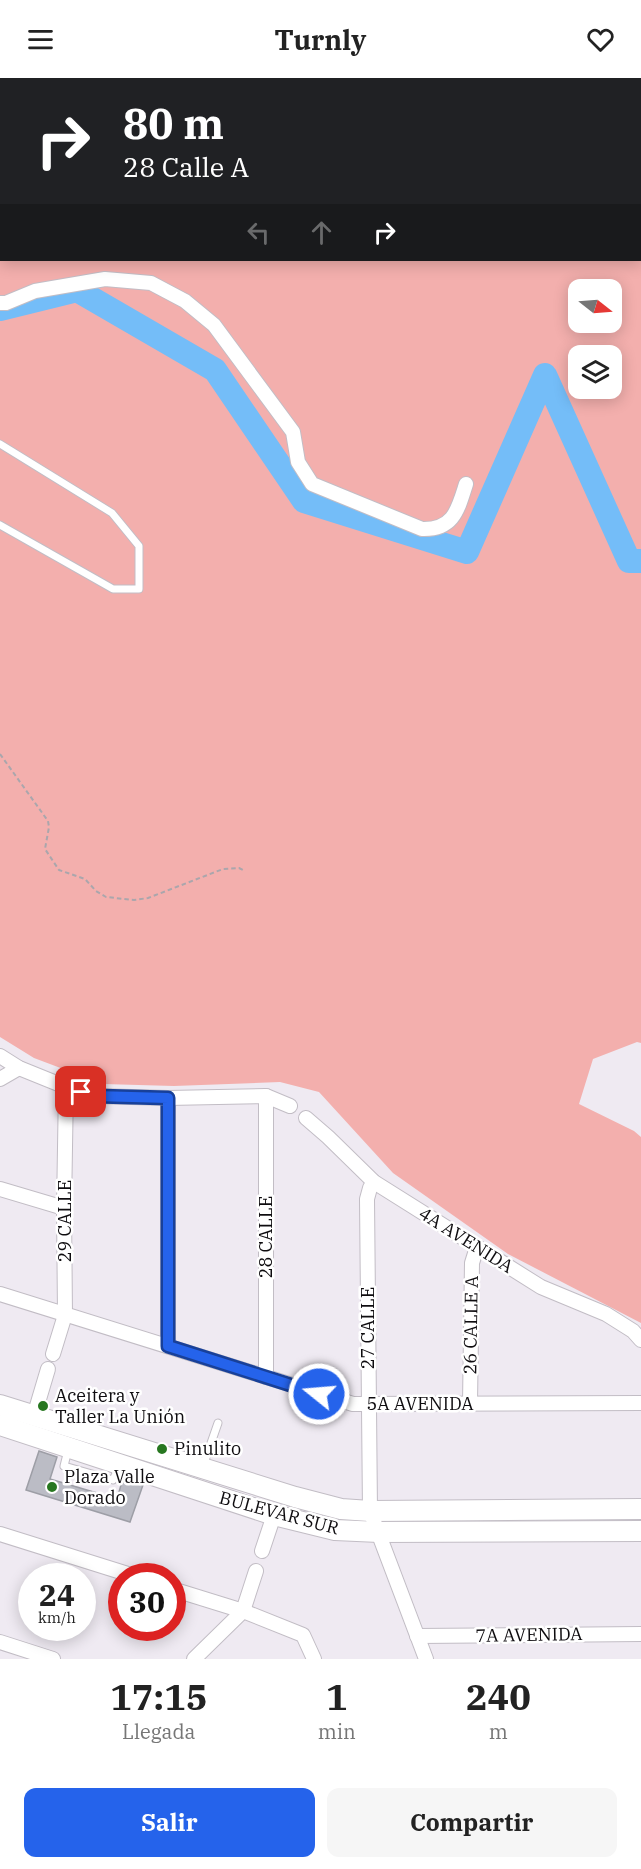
<!DOCTYPE html>
<html lang="es">
<meta charset="utf-8">
<style>
body{margin:0;font-family:"IBM Plex Serif",serif;background:#f6f6f6;color:#222;height:100vh;display:flex;flex-direction:column;font-size:22px;white-space:nowrap}
*{box-sizing:border-box;margin:0}
p{font-size:20px;color:#767676}
.icon{flex:none;width:33px;height:33px;fill:none;stroke:currentColor;stroke-width:2;stroke-linecap:round;stroke-linejoin:round}
.map{position:relative;height:1581px;overflow:hidden}
.side{display:flex;flex-direction:column;background:#fff;flex:1}
.side>*{flex:none}
.banner{position:absolute;left:0px;top:0px;width:642px;height:183px;box-shadow:0 3px 15px #0003;background:#202124;color:#fff;overflow:hidden}
.needle{width:39px;rotate:107deg}
.buttons{position:absolute;left:568px;top:201px;display:grid;gap:12px}
.buttons a{display:grid;place-items:center;width:54px;height:54px;border-radius:12px;background:#fff;box-shadow:0 3px 15px #0003;font-size:30px}
.speed{position:absolute;left:18px;top:1485px;display:flex;gap:12px;font-size:30px;font-weight:700;text-align:center}
.speed>*{display:grid;place-content:center;width:78px;height:78px;border-radius:50%;background:#fff;box-shadow:0 3px 15px #0003;line-height:1}
.speed small{font-size:15px;font-weight:400}
.speed .limit{border:9px solid #d22;background:#fff;color:#111}
.pin{position:absolute;display:grid;place-items:center;width:51px;height:51px;color:#fff;margin:-26px;border-radius:12px;box-shadow:0 3px 9px #0006}
.me{position:absolute;width:66px;margin:-33px;rotate:287deg;stroke-linejoin:round;filter:drop-shadow(0 0 4px #0008)}
.turn{display:flex;align-items:center;gap:21px;height:126px;padding:0 24px;font-size:27px}
.turn .icon{width:78px;height:78px;stroke-width:2.5}
.turn b{display:block;font-size:42px;line-height:51px}
.lanes{display:flex;align-items:center;height:57px;padding:0 24px;background:#0003;justify-content:center;gap:30px;direction:ltr}
.lanes .off{opacity:.35}
.eta{display:flex;justify-content:space-evenly;align-items:center;height:102px;text-align:center}
.eta b{font-size:36px;font-weight:800;line-height:42px}
.action{display:flex;gap:12px;margin-top:auto;padding:12px 24px}
.action a{flex:1;height:69px;border-radius:12px;background:#2563eb;color:#fff;font-size:24px;font-weight:800;line-height:69px;text-align:center}
.action a+a{background:#f6f6f6;color:#222}
header{display:flex;justify-content:space-between;align-items:center;height:78px;padding:0 24px;background:#fff;font-size:27px;font-weight:800}
.map>svg:first-child{display:block}
</style>
<header><svg class="icon" aria-label="menu" viewBox="0 0 24 24"><path d="M4 6h16M4 12h16M4 18h16"/></svg>Turnly<svg class="icon" aria-label="heart" viewBox="0 0 24 24"><path d="M12 20l-8-8c-3-5 5-10 8-4 3-6 11-1 8 4z"/></svg></header>
<div class="map">
<svg width="641" height="1581" viewBox="0 0 641 1581">
<rect width="100%" height="100%" fill="#efeaf2"/>
<path fill="#f3afad" fill-rule="evenodd" d="M0,0H641V965L637,964L593,981L579,1026L634,1053L641,1059V1245L508,1176L393,1095L319,1014L280,1004L174,1008L103,1006L34,980L0,959ZM2,2H640V182H2ZM579,212H612V244H579ZM579,278H612V310H579Z"/>
<g fill="none" stroke-linecap="round" stroke-linejoin="round">
<path stroke="#74bdf8" stroke-width="24" d="M0,231L77,212L215,292L304,423L467,474L545,297L629,483H641"/>
</g>
<path fill="#bbbcc5" stroke="#9d9ea6" stroke-width="1.5" d="M39,1373L57,1379L50,1401L117,1421L123,1400L143,1407L130,1444L26,1412Z"/>
<g fill="none" stroke-linecap="round" stroke-linejoin="round">
<defs>
<g id="service">
<path d="M0,366L112,435L139,468V511H113L0,447"/>
<path d="M68,1372L64,1388L113,1402L120,1387"/>
<path d="M203,1388L218,1345"/>
</g>
<g id="minor">
<path d="M0,225H6L35,213L105,201L151,205L185,223L214,247L293,354L298,384L312,406L422,451C454,452 458,431 466,406"/>
<path d="M0,978L19,990L66,1009L95,1018L168,1020L266,1018L290,1028"/>
<path d="M0,1001L19,990"/>
<path d="M306,1040L328,1059L374,1104L541,1209L606,1236L633,1253L641,1262"/>
<path d="M374,1104L370,1110L367,1121L370,1433L426,1581"/>
<path d="M0,1111L64,1130"/>
<path d="M0,1216L353,1326L641,1325"/>
<path d="M168,1268V1020"/>
<path d="M53,1276L65,1237L64,1130L66,1009"/>
<path d="M266,1299V1018"/>
<path d="M470,1326L472,1185L477,1169"/>
<path d="M34,1338L48,1291"/>
<path d="M0,1456L134,1498"/>
<path d="M262,1473L274,1437"/>
<path d="M172,1511L243,1533L303,1557L314,1581"/>
<path d="M417,1558L641,1556"/>
<path d="M0,1564L53,1581"/>
<path d="M194,1581L243,1533L256,1493"/>
</g>
<g id="secondary">
<path d="M0,1327L295,1419L341,1431L370,1433L641,1431"/>
<path d="M0,1347L274,1437L335,1452L379,1454L641,1453"/>
</g>
</defs>
<use href="#service" stroke="#c2bdc5" stroke-width="9"/>
<use href="#minor" stroke="#c2bdc5" stroke-width="16"/>
<use href="#secondary" stroke="#c2bdc5" stroke-width="22"/>
<path stroke="#aaa6ac" stroke-width="2" stroke-dasharray="4.5 3" stroke-linecap="butt" d="M0,676L48,743L49,749L45,771L59,792L85,801L96,813L106,819L134,822L148,820L223,791L239,790L245,793"/>
<use href="#service" stroke="#fff" stroke-width="7"/>
<use href="#minor" stroke="#fff" stroke-width="14"/>
<use href="#secondary" stroke="#fff" stroke-width="20"/>
</g>
<g fill="none" stroke-linecap="round" stroke-linejoin="round">
<defs>
<path id="route" d="M81,1014L95,1018L168,1020V1268L319,1316"/>
</defs>
<use href="#route" stroke="#184099" stroke-width="15"/>
<use href="#route" stroke="#2563eb" stroke-width="10"/>
</g>
<g fill="#277720" stroke="#fff" stroke-width="2">
<circle cx="43" cy="1328" r="6"/>
<circle cx="162" cy="1371" r="6"/>
<circle cx="52" cy="1409" r="6"/>
</g>
<g text-anchor="middle" stroke-width="5" stroke-linejoin="round" paint-order="stroke">
<g font-size="18" fill="#0e0c0f" stroke="#fff">
<text transform="translate(65 1143) rotate(-90)" y="6">29 CALLE</text>
<text transform="translate(266 1159) rotate(-90)" y="6">28 CALLE</text>
<text transform="translate(466 1162) rotate(32)" y="6">4A AVENIDA</text>
<text transform="translate(471 1247) rotate(-89)" y="6">26 CALLE A</text>
<text transform="translate(368 1250) rotate(-90)" y="6">27 CALLE</text>
<text x="420" y="1332">5A AVENIDA</text>
<text transform="translate(279 1435) rotate(15)" y="6">BULEVAR SUR</text>
<text transform="translate(529 1557) rotate(-1)" y="6">7A AVENIDA</text>
</g>
<g font-size="18" fill="#0e0c0f" stroke="#fff" text-anchor="start">
<text x="55" y="1324">Aceitera y<tspan x="55" dy="21">Taller La Unión</tspan></text>
<text x="174" y="1377">Pinulito</text>
<text x="64" y="1405">Plaza Valle<tspan x="64" dy="21">Dorado</tspan></text>
</g>
</g>
</svg>
<div class="buttons">
<a><svg class="needle" viewBox="-14 -14 28 28"><path d="M0-13l5 13h-10z" fill="#e53935"/><path d="M0 13l5-13h-10z" fill="#767676"/></svg></a>
<a><svg class="icon" aria-label="layers" viewBox="0 0 24 24"><path d="M12 4l9 5-9 5-9-5zM3 14l9 5 9-5"/></svg></a>
</div>
<div class="speed"><div>24<small>km/h</small></div><div class="limit">30</div></div>
<div class="pin" style="left:81px;top:1014px;background:#d93025"><svg class="icon" aria-label="arrive" viewBox="0 0 24 24"><path d="M6 21V4h12l-3 4 3 4H6"/></svg></div>
<svg class="me" style="left:319px;top:1316px" viewBox="-20 -20 40 40"><circle r="17" fill="#2563eb" stroke="#fff" stroke-width="3"/><path d="M0-11L8 9 0 5-8 9z" fill="#fff"/></svg>
<div class="banner">
<div class="turn"><svg class="icon" aria-label="right" viewBox="0 0 24 24"><path d="M7 20v-9h11M14 6l5 5-5 5"/></svg><div><b>80 m</b>28 Calle A</div></div>
<div class="lanes"><svg class="icon off" aria-label="left" viewBox="0 0 24 24"><path d="M17 20v-9H6M10 6l-5 5 5 5"/></svg><svg class="icon off" aria-label="ahead" viewBox="0 0 24 24"><path d="M12 20V5M6 11l6-6 6 6"/></svg><svg class="icon" aria-label="right" viewBox="0 0 24 24"><path d="M7 20v-9h11M14 6l5 5-5 5"/></svg></div>
</div>
</div>
<section class="side">
<div class="eta">
<div><b>17:15</b><p>Llegada</p></div>
<div><b>1</b><p>min</p></div>
<div><b>240</b><p>m</p></div>
</div>
<div class="action"><a>Salir</a><a>Compartir</a></div>
</section>
